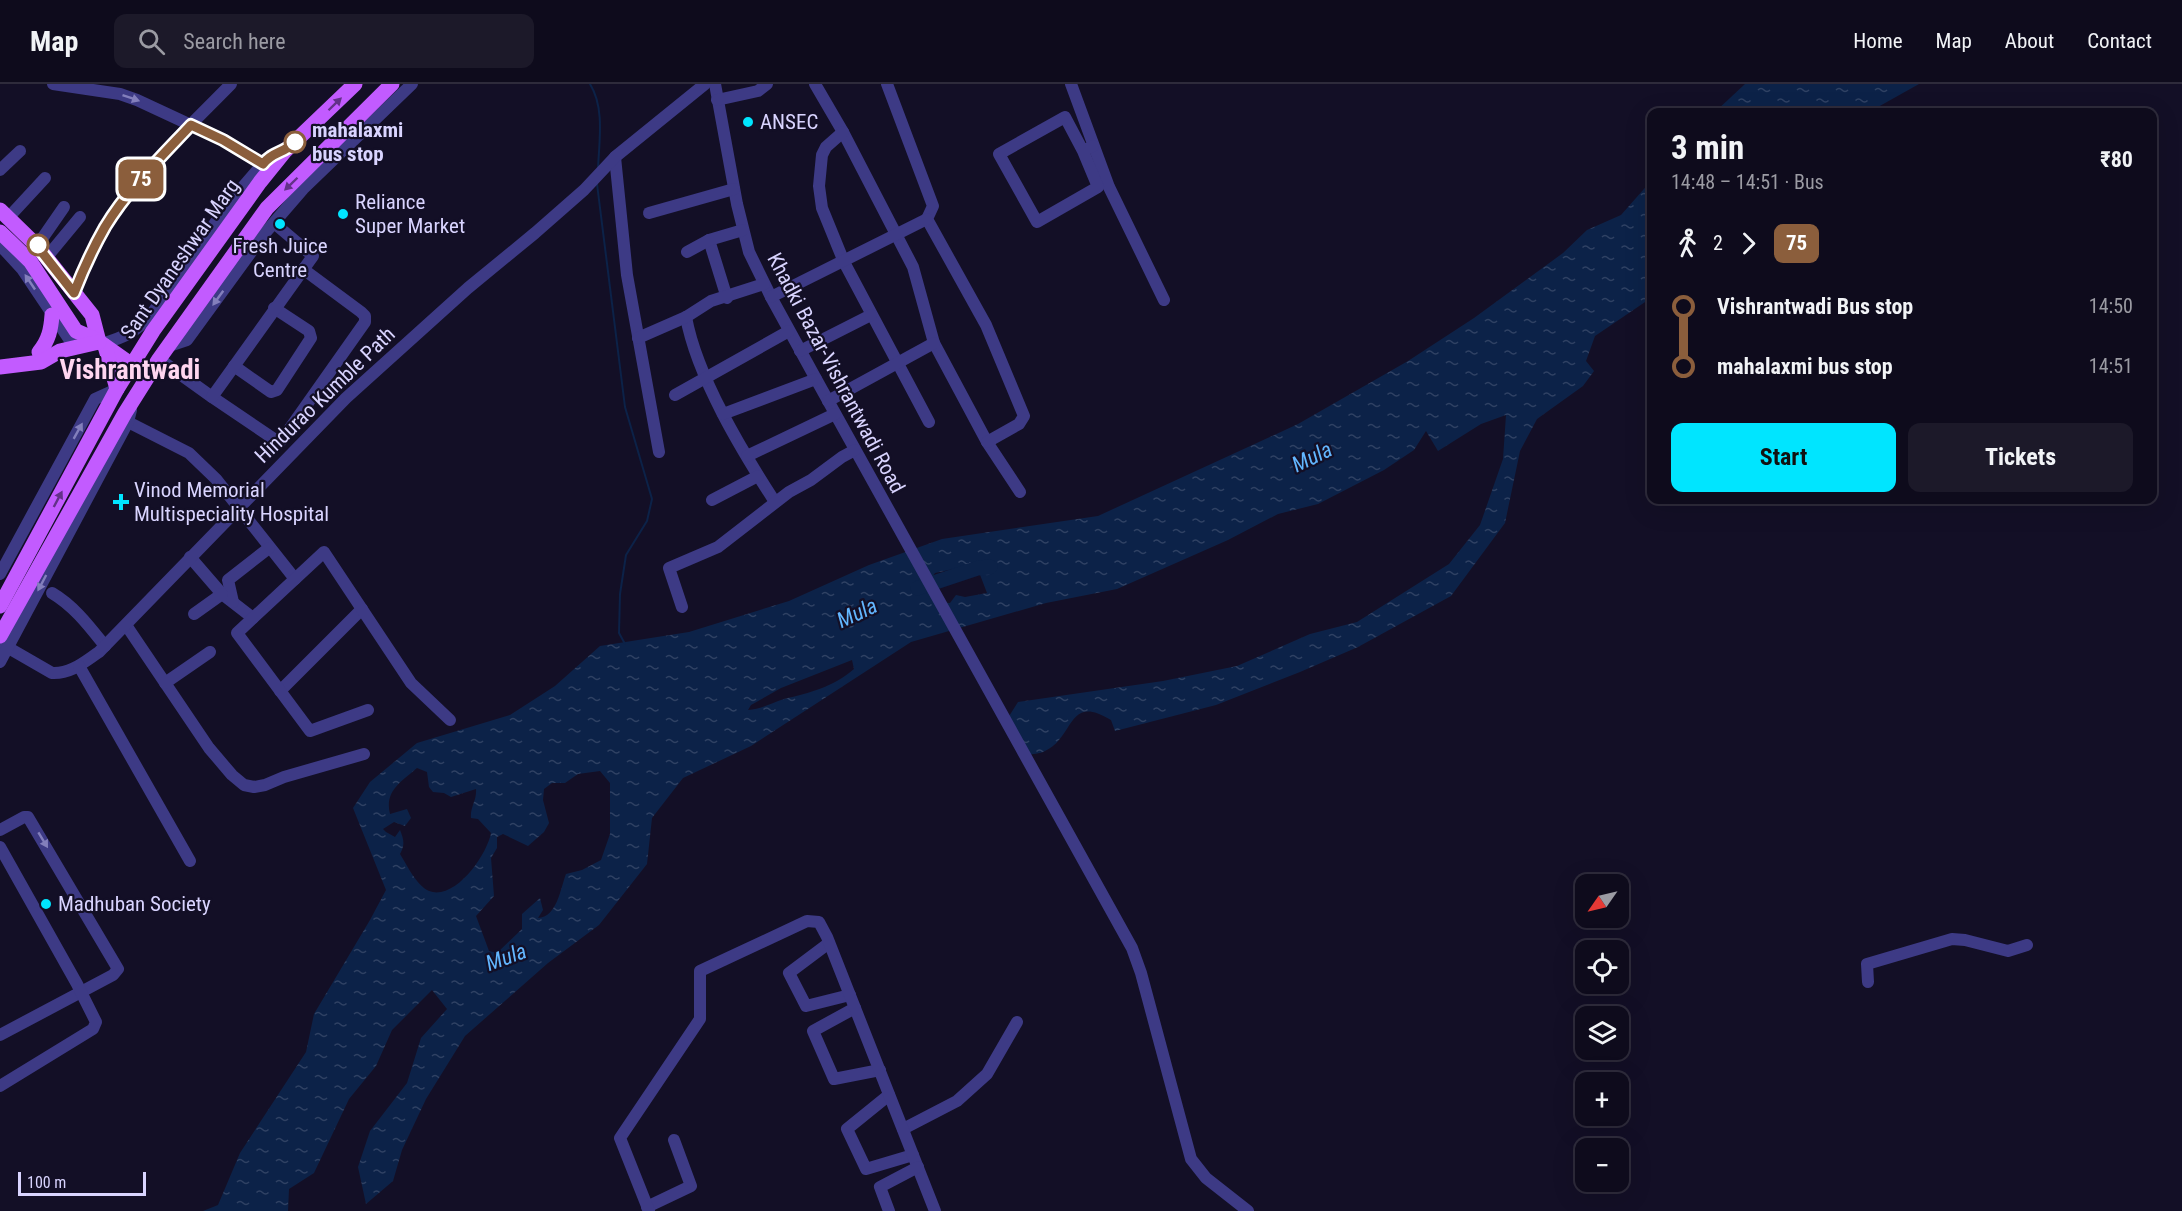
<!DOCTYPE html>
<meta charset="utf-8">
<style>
:root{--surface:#0e0b1c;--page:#1c1929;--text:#f1f3f6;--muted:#9b9ba3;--line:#2e2b3b;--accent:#00e5ff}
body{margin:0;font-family:"Roboto Condensed",sans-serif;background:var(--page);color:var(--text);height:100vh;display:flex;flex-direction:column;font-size:22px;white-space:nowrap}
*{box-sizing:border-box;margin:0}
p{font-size:20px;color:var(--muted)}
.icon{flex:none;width:33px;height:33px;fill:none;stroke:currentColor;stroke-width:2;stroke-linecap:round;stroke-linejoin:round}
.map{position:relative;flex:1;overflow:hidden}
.drawer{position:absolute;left:1647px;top:24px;width:510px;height:396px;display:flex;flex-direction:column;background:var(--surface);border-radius:12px;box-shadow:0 6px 24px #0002,0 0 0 2px var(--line)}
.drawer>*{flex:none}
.badge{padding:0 12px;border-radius:9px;font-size:21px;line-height:39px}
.needle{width:39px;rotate:236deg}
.fabs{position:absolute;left:1575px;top:790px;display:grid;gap:12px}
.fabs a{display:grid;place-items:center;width:54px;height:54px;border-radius:12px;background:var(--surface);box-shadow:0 6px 24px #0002,0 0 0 2px var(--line);font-size:30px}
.scale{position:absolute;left:18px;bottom:15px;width:128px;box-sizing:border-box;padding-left:6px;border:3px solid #d9d4ff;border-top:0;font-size:16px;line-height:21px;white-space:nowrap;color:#d9d4ff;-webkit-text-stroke:4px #130f26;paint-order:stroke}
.map>.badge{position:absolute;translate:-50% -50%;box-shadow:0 0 0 3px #fff}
.legs{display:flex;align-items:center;gap:9px;height:66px;padding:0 24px;font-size:20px}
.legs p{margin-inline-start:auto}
.headline{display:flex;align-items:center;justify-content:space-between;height:102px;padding:0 24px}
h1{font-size:33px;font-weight:700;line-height:45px}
.primary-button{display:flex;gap:12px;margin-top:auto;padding:12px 24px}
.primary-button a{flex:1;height:69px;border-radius:12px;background:var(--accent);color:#111;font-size:24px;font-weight:700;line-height:69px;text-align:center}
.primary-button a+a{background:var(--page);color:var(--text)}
ul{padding:0 24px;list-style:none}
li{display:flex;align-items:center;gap:21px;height:60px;font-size:22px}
li i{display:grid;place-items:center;width:9px;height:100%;margin:0 8px;background:currentColor}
li i::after{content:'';width:15px;height:15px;margin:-8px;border:4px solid;border-radius:50%;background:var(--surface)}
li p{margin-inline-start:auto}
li:first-child i{background:linear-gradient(#0000 50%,currentColor 0)}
li:last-child i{background:linear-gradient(currentColor 50%,#0000 0)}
header{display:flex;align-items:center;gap:36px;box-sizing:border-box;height:84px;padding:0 30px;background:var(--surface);border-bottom:2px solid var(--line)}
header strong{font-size:28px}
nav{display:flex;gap:33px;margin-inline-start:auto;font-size:21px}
.search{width:420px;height:54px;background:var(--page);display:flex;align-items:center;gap:15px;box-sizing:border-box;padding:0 21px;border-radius:12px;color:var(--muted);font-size:22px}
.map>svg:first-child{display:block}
.water{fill:url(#water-ripples);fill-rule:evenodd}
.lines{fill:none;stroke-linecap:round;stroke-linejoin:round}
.stream{stroke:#0c2248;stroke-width:2}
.river{stroke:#0c2248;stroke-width:15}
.minor{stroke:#3d3a85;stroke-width:12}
.major{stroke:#c25bff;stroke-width:15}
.oneway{fill:#837fbc}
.oneway2{fill:#623188}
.line-1-casing{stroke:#fff;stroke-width:14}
.line-1{stroke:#8b5e3c;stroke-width:9}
.poi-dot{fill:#00e5ff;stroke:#130f26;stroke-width:2}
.stop-1-dot{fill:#fff;stroke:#8b5e3c;stroke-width:3}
.labels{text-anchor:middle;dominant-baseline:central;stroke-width:4.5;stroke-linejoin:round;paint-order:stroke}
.poi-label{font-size:21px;fill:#d9d4ff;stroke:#130f26;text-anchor:start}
.stop-label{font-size:21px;font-weight:bold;fill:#d9d4ff;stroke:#130f26;text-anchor:start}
.street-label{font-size:21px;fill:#d9d4ff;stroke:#130f26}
.water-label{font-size:22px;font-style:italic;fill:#62b6ff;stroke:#130f26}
.district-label{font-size:27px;font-weight:bold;fill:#ffd6f0;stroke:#130f26}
</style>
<header>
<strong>Map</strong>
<div class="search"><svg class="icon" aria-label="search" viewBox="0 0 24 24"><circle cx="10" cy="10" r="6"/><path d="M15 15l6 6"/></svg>Search here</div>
<nav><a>Home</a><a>Map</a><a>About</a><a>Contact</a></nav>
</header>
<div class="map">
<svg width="2182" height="1127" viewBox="0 0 2182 1127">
<defs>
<pattern id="water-ripples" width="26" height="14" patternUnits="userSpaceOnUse" patternTransform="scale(1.5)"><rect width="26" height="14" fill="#0c2248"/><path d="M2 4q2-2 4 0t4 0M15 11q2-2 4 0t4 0" fill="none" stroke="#2f4163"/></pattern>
</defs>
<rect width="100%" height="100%" fill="#130f26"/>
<g class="water">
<path d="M1745,0h174l-50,28h-154z"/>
<path d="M1651,97v117l-56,38 -9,25 8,10 -11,15 -46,33 -17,32 -15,72 -54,73 -93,51 -58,25 -84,33 -101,26 -4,-11c-44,-27 -36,17 -66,31 -5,3 -13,3 -19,4l-20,-34 12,-19 145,-21 74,-15 73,-32 47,-12 92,-58 31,-39 23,-66 3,-44 -25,9 -43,27 -12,-20 -12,19 -30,20 -66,34 -40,10 -50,26 -111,49 -71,14 -135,39 -160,104 -68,32 -31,40 -5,46 -48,61 -51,38 -83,73 -39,63 -24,51 -9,31 -27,23 -8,-37 12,-36 37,-48 14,-45 26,-29 -15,-19 -40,40 -16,36 -27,33 -35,74 -25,16 -1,22h-85l15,-6 22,-52 66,-101 8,-38 56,-94 16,-30 -33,-82 17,-26 47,-39 93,-28 45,-29 45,-40 89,-14 100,-31 80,-36 73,-26 156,-23 200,-92 110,-63 66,-43 89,-65 24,-23 34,-15zM963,483l16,5 8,21 -22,4 -9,-2 -6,8 -13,-1 -11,-17 9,-12zM852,576l2,9c-21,18 -44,24 -70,30 -13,4 -22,10 -36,11l3,-5 30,-17zM417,684l10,4 2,15 4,5 11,1 7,4 25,-8c1,11 -6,18 -5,29l7,1 13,14c-4,22 -36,68 -62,58 -13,-6 -22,-26 -29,-37 5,-9 4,-14 0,-24l-5,7 -9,-5 -3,-3 11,-7 11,4 6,-8 -4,-9 -17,5c-6,-23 12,-33 27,-46zM600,687l10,12v51l-9,26 -19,10 -16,4c-6,16 -9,43 -28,44l5,-8 -3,-12 -18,16v15l-25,24 -8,-2 -13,-35 18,-20 -3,-38 6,-10v-11l6,-3 25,12 16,-14 5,-9 -6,-23 1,-11 8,-6h13l13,-9z"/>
</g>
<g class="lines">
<g class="stream">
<path d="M590,0c15,24 9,58 8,85"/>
<path d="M597,100l28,223 27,92 -5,22 -21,34 -6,39 -1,39 6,11"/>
</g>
<path class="river" d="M918,504l60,-20 12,-1"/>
<g class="minor">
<path d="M53,0l67,10 17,6 86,40 40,24"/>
<path d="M715,0l22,120 12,48 22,45 45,82 316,569 9,25 50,186 15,19 42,33"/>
<path d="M815,0l28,48 70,135 21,76 53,99 33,50"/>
<path d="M887,0l46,122 -6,13 59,106 38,91 -5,8 -32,18"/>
<path d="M1071,0l38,103 55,113"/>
<path d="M717,16l41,-9 9,-7"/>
<path d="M843,48l-17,15 -4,8 -3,31 3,22 22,54 85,160"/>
<path d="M1083,67l-18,-34 -66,37 38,68 61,-35 -15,-36 10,-5"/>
<path d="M615,73l12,118 32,177"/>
<path d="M0,86l20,-19"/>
<path d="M649,129l85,-24"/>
<path d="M8,134l37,-40"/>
<path d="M709,156l18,58"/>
<path d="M0,161l22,24 53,79"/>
<path d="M37,162l27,-39"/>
<path d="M687,168l22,-12 34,-10"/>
<path d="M46,174l34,-41"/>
<path d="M74,209c9,-23 19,-46 32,-67 33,-53 81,-97 125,-142"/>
<path d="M771,213l156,-78"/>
<path d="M686,233c11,60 56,134 89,185"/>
<path d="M638,254l48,-21 25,-16 53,-17"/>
<path d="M102,260c22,-7 33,-11 49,-29l78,-112 38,-44 10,-6 8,-2"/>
<path d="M169,262l18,-6 78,-107 38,-44 109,-105"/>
<path d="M800,267l71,-36"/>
<path d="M159,275l53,38 65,44h4l84,-119v-6l-4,-4 -58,-43"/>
<path d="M234,282l37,26 6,-2 34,-52 -2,-7 -35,-23"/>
<path d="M675,311l114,-64"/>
<path d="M212,313l101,-141 -39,-33"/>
<path d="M828,317l106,-58"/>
<path d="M723,330l93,-35"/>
<path d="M128,338l61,31 27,26 79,100"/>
<path d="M747,372l88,-42"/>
<path d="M712,416l46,-24"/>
<path d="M190,473l32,37 31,24"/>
<path d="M0,490l95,-175 22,-10"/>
<path d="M52,509c22,13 37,33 53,53"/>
<path d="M233,518l-5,-22 41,-32"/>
<path d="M682,523l-13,-39 49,-21 71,-55 22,-12 31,-23 13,-7"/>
<path d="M194,530l28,-20"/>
<path d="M126,541l83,123 23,27 12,10 10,2 11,-2 19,-8 80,-23"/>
<path d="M0,559l52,30c19,1 32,-11 47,-21l247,-254 122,-110 67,-55 49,-43 31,-33 90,-73"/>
<path d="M0,578l128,-240 3,-12"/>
<path d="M79,582l111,195"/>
<path d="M165,599l45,-31"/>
<path d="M280,607l82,-82"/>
<path d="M368,626l-58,21 -73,-98 87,-81 87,131 39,37"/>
<path d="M0,746l24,-13h4l90,152 -5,6 -113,60"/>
<path d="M0,763l77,137 19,38 -3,7 -93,57"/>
<path d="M829,859l-40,30 17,33 44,-11"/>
<path d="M1868,898l-1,-18 85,-25 13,1 43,11 19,-6"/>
<path d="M855,924l-42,23 21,48 46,-9"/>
<path d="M889,1011l-42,34 19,40 47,-14"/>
<path d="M903,1045l54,-28 30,-27 30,-52"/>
<path d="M647,1123l44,-21 -17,-46"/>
<path d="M649,1127l-29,-73 80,-119v-48l107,-50 12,1 8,15 108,274"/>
<path d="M889,1127l-9,-24 38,-20"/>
</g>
<g class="major">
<path d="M0,126l37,36 55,69 7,27"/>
<path d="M0,148l30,29 46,70 21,9 41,29"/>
<path d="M105,262l12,43"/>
<path d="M39,268c10,-12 12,-23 13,-37"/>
<path d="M0,283l41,-5 19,-11 39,-9"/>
<path d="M0,522l117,-217 36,-58 107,-149 25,-31 70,-67"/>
<path d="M0,552l125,-223 34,-54 108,-151 125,-124"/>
</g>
</g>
<defs><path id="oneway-solid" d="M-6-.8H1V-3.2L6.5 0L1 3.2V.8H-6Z" transform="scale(1.5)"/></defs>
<g class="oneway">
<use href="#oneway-solid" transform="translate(131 14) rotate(19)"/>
<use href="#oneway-solid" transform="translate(30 198) rotate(-124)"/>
<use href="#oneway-solid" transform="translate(218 214) rotate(126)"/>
<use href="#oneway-solid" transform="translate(78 347) rotate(-61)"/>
<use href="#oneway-solid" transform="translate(42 499) rotate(118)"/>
<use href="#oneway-solid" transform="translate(43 756) rotate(59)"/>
</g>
<g class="oneway2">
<use href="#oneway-solid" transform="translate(335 20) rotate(-44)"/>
<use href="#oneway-solid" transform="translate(291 100) rotate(136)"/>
<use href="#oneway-solid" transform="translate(58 415) rotate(-62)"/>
</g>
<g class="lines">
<g class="line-1-casing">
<path id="line-1" d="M38,161l-1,1 37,47c9,-23 19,-45 31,-66 23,-38 56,-70 86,-102l32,15 40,24c10,-13 20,-10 32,-22"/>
</g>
<use href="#line-1" class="line-1"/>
</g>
<g class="poi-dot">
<circle cx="748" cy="38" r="6"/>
<circle cx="343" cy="130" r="6"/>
<circle cx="280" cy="140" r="6"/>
<path d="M118 409h6v6h6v6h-6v6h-6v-6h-6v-6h6z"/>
<circle cx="46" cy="820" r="6"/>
</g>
<g class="stop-1-dot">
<circle cx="295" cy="58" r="10"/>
<circle cx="38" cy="161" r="10"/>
</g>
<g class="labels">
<g class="poi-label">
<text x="760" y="38">ANSEC</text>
<text x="355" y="118">Reliance<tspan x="355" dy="24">Super Market</tspan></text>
<text x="280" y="162" text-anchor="middle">Fresh Juice<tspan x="280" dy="24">Centre</tspan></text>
<text x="134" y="406">Vinod Memorial<tspan x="134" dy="24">Multispeciality Hospital</tspan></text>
<text x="58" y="820">Madhuban Society</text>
</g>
<g class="stop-label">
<text x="312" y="46">mahalaxmi<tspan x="312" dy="24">bus stop</tspan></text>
</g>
<g class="street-label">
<text transform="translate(180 175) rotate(-55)">Sant Dyaneshwar Marg</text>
<text transform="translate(836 289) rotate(62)">Khadki Bazar-Vishrantwadi Road</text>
<text transform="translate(325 311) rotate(-44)">Hindurao Kumble Path</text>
</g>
<g class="water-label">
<text transform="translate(1312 373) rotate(-26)">Mula</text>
<text transform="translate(857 529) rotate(-25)">Mula</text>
<text transform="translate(506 873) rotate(-20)">Mula</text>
</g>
<g class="district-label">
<text x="130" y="286">Vishrantwadi</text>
</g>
</g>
</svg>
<div class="fabs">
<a><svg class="needle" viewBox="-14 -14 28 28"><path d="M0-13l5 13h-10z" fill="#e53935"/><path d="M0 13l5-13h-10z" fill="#9b9ba3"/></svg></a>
<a><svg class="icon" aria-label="locate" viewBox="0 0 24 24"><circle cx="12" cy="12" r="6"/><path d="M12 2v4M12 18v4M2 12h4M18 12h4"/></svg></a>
<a><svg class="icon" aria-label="layers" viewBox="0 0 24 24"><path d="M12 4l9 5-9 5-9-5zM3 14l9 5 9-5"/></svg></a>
<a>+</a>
<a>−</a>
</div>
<div class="scale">100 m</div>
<b class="badge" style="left:141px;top:95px;background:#8b5e3c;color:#fff">75</b>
<section class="drawer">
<div class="headline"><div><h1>3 min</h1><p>14:48 – 14:51 · Bus</p></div><b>₹80</b></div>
<div class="legs"><svg class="icon" aria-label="walk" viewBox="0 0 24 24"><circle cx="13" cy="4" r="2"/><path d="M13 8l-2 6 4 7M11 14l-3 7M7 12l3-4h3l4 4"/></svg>2<svg class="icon" aria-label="forward" viewBox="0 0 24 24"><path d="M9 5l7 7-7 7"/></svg><b class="badge" style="background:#8b5e3c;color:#fff">75</b></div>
<ul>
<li><i style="color:#8b5e3c"></i><b>Vishrantwadi Bus stop</b><p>14:50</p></li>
<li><i style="color:#8b5e3c"></i><b>mahalaxmi bus stop</b><p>14:51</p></li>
</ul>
<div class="primary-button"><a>Start</a><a>Tickets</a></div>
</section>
</div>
